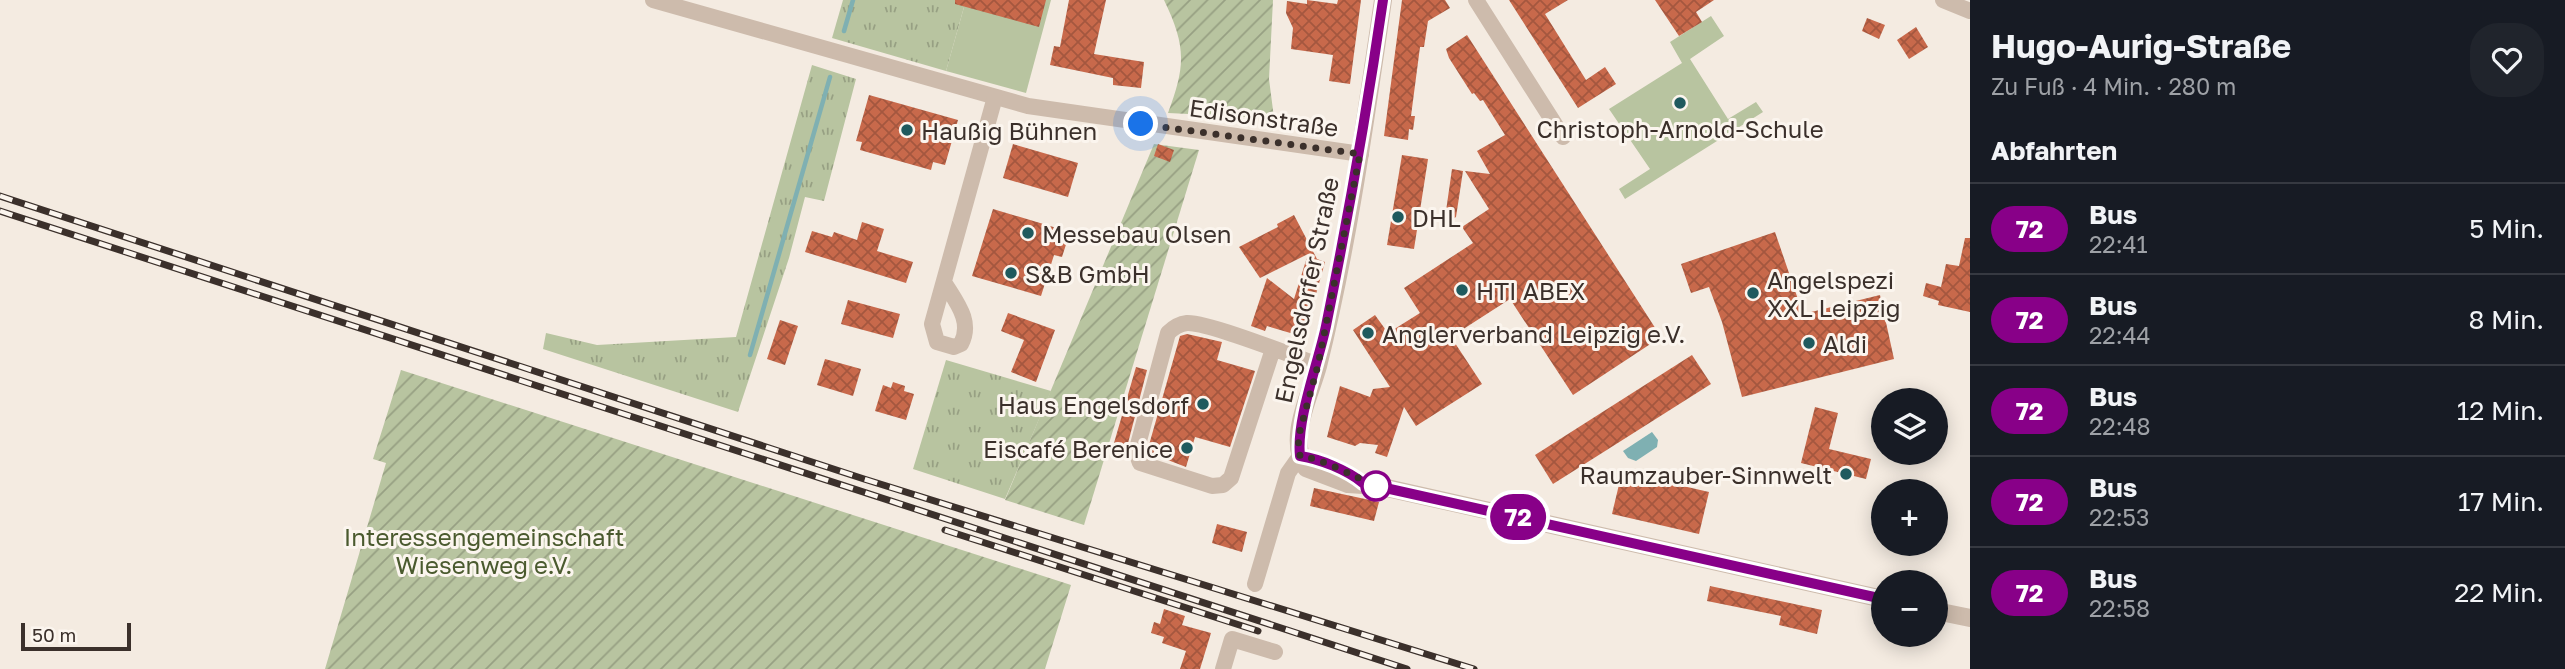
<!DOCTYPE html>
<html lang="de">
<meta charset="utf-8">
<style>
:root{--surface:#171b24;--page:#20242c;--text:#f1f3f6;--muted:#9ea1a6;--line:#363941}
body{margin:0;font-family:"Golos Text",sans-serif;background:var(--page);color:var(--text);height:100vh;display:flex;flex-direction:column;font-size:26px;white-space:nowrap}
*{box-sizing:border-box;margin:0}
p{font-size:23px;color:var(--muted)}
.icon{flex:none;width:38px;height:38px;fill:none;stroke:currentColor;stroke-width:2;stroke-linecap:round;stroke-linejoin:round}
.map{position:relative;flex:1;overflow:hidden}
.drawer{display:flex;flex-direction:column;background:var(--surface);width:595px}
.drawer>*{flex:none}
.badge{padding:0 14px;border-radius:23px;font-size:24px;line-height:46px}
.controls{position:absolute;left:1871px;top:388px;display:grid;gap:14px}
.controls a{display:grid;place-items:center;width:77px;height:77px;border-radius:50%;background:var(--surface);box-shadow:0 4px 18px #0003;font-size:35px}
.scale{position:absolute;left:21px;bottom:18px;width:110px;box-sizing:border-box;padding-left:7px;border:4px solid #3b302b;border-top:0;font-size:19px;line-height:24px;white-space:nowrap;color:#3b302b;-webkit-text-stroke:5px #fbf5ee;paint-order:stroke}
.you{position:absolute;width:35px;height:35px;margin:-18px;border:5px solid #fff;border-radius:50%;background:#1a73e8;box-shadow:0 0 0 10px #1a73e833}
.map>.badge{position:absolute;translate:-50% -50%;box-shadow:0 0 0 4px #fff}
h2{padding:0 21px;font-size:26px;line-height:63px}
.round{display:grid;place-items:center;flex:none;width:74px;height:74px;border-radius:28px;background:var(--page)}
.headline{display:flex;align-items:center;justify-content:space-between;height:119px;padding:0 21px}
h1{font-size:33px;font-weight:700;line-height:52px}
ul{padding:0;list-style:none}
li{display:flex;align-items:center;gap:21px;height:91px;padding:0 21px;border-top:2px solid var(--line)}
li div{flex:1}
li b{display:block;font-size:26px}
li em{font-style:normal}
li .badge{min-width:77px;font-weight:700;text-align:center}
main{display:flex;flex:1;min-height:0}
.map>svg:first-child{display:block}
.grass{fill:url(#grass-tufts)}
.park{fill:#b8c4a0}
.garden{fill:url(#garden-furrows)}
.water{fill:#7fb0b2}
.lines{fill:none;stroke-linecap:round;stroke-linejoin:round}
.stream{stroke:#7fb0b2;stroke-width:4.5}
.building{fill:url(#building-cross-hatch)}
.minor{stroke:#cdbbac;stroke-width:16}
.tertiary{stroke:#cdbbac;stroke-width:18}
.rail-casing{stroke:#3b302b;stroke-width:7}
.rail{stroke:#fbf5ee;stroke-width:4.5;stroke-dasharray:13;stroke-linecap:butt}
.line-casing{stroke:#fff;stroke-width:16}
.line{stroke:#808;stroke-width:10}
.walk{stroke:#3b302b;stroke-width:7;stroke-dasharray:0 12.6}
.poi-dot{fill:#1f5a5e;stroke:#fbf5ee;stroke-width:2.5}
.stop-dot{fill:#fff;stroke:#808;stroke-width:3.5}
.labels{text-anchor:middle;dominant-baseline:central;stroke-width:6;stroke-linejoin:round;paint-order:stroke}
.street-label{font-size:24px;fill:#3b302b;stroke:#fbf5ee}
.poi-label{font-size:24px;fill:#3b302b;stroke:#fbf5ee;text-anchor:start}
.park-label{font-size:24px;fill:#4a5a2e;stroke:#fbf5ee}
</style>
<main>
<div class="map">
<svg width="1970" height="669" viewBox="0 0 1970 669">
<defs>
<pattern id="grass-tufts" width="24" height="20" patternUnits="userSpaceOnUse" patternTransform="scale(1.75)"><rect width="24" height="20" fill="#b8c4a0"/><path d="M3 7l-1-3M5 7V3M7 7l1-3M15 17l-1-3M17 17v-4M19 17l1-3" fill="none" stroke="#97a083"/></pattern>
<pattern id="garden-furrows" width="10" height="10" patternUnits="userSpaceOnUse" patternTransform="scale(1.75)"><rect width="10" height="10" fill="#b8c4a0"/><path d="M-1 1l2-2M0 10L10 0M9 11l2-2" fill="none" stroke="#97a083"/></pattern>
<pattern id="building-cross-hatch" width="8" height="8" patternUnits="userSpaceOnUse" patternTransform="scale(1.75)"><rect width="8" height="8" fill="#c8694b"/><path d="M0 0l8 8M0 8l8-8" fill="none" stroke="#a4573f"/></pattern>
</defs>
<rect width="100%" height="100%" fill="#f4ebe1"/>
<g class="grass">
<path d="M843,0h123l-20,71 -114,-33z"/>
<path d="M812,65l44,14 -32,122 -19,-4 -16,61 -51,154 -195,-63 3,-16 51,12 139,-8z"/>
<path d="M946,360l105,31 -46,108 -92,-30z"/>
</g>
<g class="park">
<path d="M966,0h85l-25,93 -80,-22z"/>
<path d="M1711,16l13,20 -34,23 38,60 28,-17 7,10 -138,87 -6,-10 31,-20 -41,-60 73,-46 -12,-21z"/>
</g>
<g class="garden">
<path d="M1164,0h109l-4,79 5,39 -106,-5c18,-48 18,-67 -4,-113z"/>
<path d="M1154,144l45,6 -115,375 -79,-25z"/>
<path d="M401,370l670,215 -26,84h-720l61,-206 -13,-4z"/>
</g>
<path class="water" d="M1652,432l6,8 -1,7 -21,14 -8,-3 -5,-7z"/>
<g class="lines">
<g class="stream">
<path d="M844,31l9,-31"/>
<path d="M750,355l80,-278"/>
</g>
</g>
<g class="building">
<path d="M955,0h91l-7,27 -84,-23z"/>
<path d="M1069,0h37l-12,54 50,8 -3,26 -28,-3v-7l-63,-13 4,-19 6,1z"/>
<path d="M1307,0l30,4 1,-4h23l-11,84 -21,-3 4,-26 -42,-6 2,-21 -7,-15 1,-12 20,3z"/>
<path d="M1402,0h43l5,8 -22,13 -4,26h-4l-9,69h4l-2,14 -4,-1 -1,11 -24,-4z"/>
<path d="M1509,0h59l-23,14 41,66 19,-13 11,17 -38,24z"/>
<path d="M1655,0h59l-18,12 6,10 -23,14z"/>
<path d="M1867,18l18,7 -6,14 -17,-8z"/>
<path d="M1916,27l12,20 -19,12 -12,-19z"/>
<path d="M1467,35l194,302 -88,58 -63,-96 -59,38 31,47 -66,42 -12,-19 -17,50 -12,-4 3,-8 -18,-2 -5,3 -28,-9 13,-51 30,11 3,-8 17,-2 -37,-57 22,-15 13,18 32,-20 -16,-25 69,-45 -11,-16 27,-18 -24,-38 25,3 -13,-23 28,-16 -22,-35 -3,1 -6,-8 -2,1 -23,-36 -3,-9z"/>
<path d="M869,95l89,25 -13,45 -12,-3 -2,8 -71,-20 2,-8 -6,-1z"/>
<path d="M1013,144l65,19 -10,34 -65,-19z"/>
<path d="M1158,144l16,6 -4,12 -16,-6z"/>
<path d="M1402,155l26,4 -14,90 -27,-4z"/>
<path d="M1452,169l11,2 -7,46 -12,8z"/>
<path d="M993,209l77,23 -8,25 -8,-2 -13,41 -69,-20z"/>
<path d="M1294,215l23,44 8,3 -21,75 -37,-11 -2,5 -14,-5 16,-48 27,21 14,-45 -48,24 -21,-31 39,-20 -1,-3z"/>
<path d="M862,222l22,7 -7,22 36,11 -7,21 -101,-31 7,-21 20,6 2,-5 23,8z"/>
<path d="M1775,232l28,82 77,-19 14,64 -152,38 -20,-75 -13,-35 -18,6 -10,-29z"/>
<path d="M1965,238h5v74l-32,-7 1,-4 -16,-5 3,-13 15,4 5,-23 13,2z"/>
<path d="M848,300l52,14 -7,24 -52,-14z"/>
<path d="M1008,313l47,17 -19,52 -25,-10 13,-32 -23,-9z"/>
<path d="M780,320l18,6 -13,39 -18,-6z"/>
<path d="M1187,334l35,8 -5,18 38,11 -25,76 -35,-10 -9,30 -39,-15 33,-116z"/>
<path d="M1692,355l19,29 -158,100 -18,-29z"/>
<path d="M825,359l36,10 -8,27 -36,-11z"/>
<path d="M1136,367l11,3 -20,77 -13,-4z"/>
<path d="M893,382l12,4 -1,5 10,3 -8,26 -31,-9 8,-26 8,3z"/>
<path d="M1815,407l23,6 -9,36 42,10 -5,20 -65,-16z"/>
<path d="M1622,472l87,20 -10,42 -87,-20z"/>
<path d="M1314,488l65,14 -5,19 -64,-15z"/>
<path d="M1217,524l30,8 -5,20 -30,-9z"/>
<path d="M1710,586l112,24 -5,24 -38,-9 2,-9 -74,-15z"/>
<path d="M1164,609l21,7 -3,9 29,8 -11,36h-20l6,-18 -24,-8 2,-6 -13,-4 3,-11 6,2z"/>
</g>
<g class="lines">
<g class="minor">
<path d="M653,0l375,106 333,48"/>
<path d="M1476,0l87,137"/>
<path d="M1943,0l27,11"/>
<path d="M944,282c12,20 29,39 17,62l-7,3 -17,-5 -5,-18 63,-227"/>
<path d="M1273,349l-42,129 -8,7 -11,1 -72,-23 -4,-11 32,-119c5,-5 10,-9 19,-10 21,-1 106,33 131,42"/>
<path d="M1255,584l33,-111 12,-17"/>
<path d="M1223,669l9,-30 43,13"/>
</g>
<g class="tertiary">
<path d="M1383,0c-18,122 -35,246 -65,366 -8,30 -31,72 -12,102l42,16 30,2 505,113"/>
<path d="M1936,611l34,7"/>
</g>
<g class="rail-casing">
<g id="rail">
<path d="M0,196l864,283 610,190"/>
<path d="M0,211l1407,458"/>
<path d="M945,530l313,101"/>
</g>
</g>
<use href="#rail" class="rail"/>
</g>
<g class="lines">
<g class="line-casing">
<path id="line" d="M1383,0c-16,110 -35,218 -57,326 -8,38 -30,94 -26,130 20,3 47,14 63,27l520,116"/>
</g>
<use href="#line" class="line"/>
<path class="walk" d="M1141,124l219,30 -42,211 -20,73 2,18c25,3 58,23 76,30"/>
</g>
<g class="poi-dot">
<circle cx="1680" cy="103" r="7"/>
<circle cx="907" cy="130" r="7"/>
<circle cx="1398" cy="217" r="7"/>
<circle cx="1028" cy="233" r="7"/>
<circle cx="1011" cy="273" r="7"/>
<circle cx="1462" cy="290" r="7"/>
<circle cx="1753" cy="293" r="7"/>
<circle cx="1368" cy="333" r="7"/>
<circle cx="1809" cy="343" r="7"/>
<circle cx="1203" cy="404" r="7"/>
<circle cx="1187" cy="448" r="7"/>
<circle cx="1846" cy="474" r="7"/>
</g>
<circle class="stop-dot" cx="1376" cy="486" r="14"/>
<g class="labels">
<g class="street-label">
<text transform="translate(1264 117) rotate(8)">Edisonstraße</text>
<text transform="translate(1306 290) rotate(-78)">Engelsdorfer Straße</text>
</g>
<g class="poi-label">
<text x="1680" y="128" text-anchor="middle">Christoph-Arnold-Schule</text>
<text x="921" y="130">Haußig Bühnen</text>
<text x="1412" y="217">DHL</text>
<text x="1042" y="233">Messebau Olsen</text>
<text x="1025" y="273">S&amp;B GmbH</text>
<text x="1767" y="279">Angelspezi<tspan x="1767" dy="28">XXL Leipzig</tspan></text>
<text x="1476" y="290">HTI ABEX</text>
<text x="1382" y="333">Anglerverband Leipzig e.V.</text>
<text x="1823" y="343">Aldi</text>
<text x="1189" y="404" text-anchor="end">Haus Engelsdorf</text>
<text x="1173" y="448" text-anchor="end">Eiscafé Berenice</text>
<text x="1832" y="474" text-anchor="end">Raumzauber-Sinnwelt</text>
</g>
<g class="park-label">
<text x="484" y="536">Interessengemeinschaft<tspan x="484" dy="28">Wiesenweg e.V.</tspan></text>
</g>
</g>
</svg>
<div class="controls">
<a><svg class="icon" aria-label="layers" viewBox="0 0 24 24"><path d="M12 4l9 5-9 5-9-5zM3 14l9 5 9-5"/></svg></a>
<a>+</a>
<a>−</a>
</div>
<div class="scale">50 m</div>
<div class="you" style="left:1141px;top:124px"></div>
<b class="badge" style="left:1518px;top:517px;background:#808;color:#fff">72</b>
</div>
<section class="drawer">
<div class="headline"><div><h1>Hugo-Aurig-Straße</h1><p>Zu Fuß · 4 Min. · 280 m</p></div><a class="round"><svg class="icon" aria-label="heart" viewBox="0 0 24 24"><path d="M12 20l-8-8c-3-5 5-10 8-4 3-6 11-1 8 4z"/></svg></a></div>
<h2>Abfahrten</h2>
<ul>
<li><span class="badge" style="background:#808;color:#fff">72</span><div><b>Bus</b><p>22:41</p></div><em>5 Min.</em></li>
<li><span class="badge" style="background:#808;color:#fff">72</span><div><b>Bus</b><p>22:44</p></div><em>8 Min.</em></li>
<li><span class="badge" style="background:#808;color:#fff">72</span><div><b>Bus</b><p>22:48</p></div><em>12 Min.</em></li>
<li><span class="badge" style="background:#808;color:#fff">72</span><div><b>Bus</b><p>22:53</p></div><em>17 Min.</em></li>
<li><span class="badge" style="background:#808;color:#fff">72</span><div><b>Bus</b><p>22:58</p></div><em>22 Min.</em></li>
</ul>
</section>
</main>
